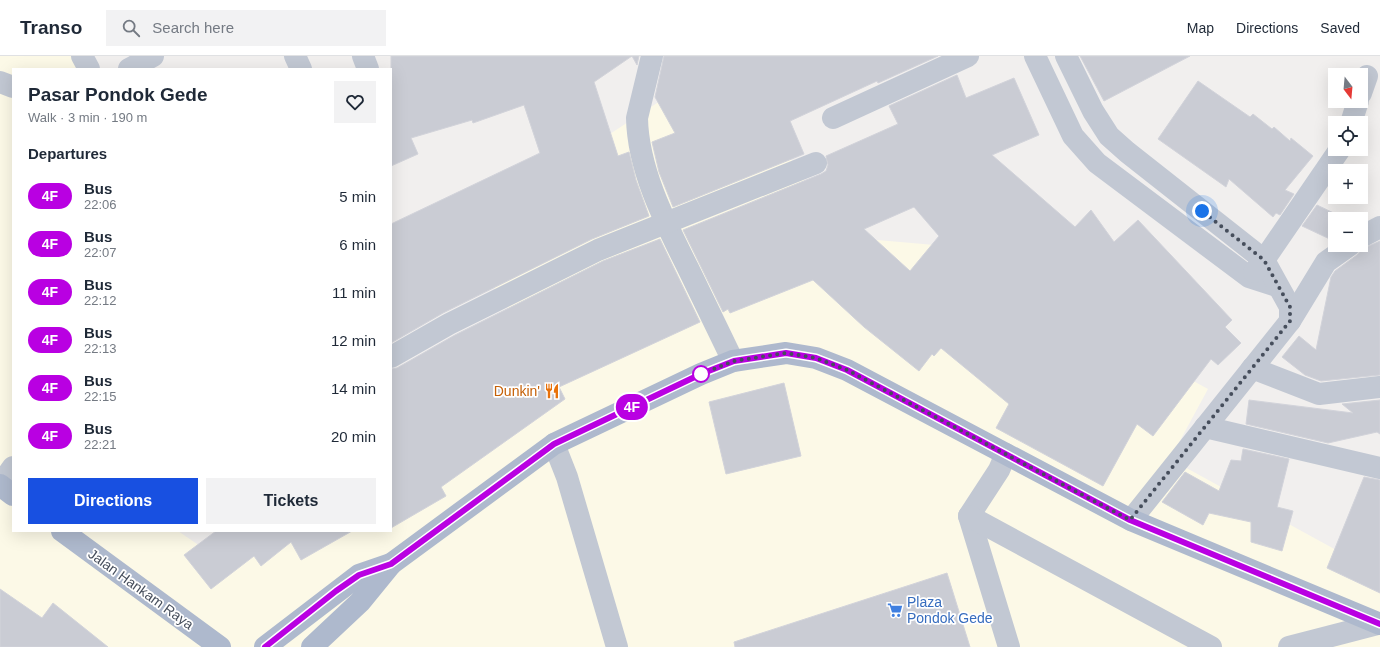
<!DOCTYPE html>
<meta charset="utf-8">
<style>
:root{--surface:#fff;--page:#f2f2f3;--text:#1f2937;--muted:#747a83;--line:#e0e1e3;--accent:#1850e1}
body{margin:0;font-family:Helvetica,sans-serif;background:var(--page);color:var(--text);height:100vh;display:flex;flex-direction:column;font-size:15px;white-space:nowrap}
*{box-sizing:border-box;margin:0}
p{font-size:13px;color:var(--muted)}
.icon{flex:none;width:22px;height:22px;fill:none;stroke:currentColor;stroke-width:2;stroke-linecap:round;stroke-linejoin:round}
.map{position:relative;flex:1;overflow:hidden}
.sheet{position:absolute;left:12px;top:12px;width:380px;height:464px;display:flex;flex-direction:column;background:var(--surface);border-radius:0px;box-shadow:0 4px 16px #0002}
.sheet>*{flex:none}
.badge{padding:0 8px;border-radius:13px;font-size:14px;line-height:26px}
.needle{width:26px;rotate:164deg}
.fabs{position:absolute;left:1328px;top:12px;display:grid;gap:8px}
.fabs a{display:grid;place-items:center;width:40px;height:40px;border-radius:0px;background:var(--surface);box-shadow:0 4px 16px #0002;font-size:20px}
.you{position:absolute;width:20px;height:20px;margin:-10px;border:3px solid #fff;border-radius:50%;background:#1a73e8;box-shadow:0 0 0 6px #1a73e833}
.map>.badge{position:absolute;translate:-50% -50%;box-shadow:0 0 0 2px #fff}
h2{padding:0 16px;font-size:15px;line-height:36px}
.round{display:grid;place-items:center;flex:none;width:42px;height:42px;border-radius:0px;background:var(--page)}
.headline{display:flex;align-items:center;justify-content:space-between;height:68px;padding:0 16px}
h1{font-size:19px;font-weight:600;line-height:30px}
.button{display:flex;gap:8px;margin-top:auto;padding:8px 16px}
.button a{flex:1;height:46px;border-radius:0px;background:var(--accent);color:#fff;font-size:16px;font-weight:600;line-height:46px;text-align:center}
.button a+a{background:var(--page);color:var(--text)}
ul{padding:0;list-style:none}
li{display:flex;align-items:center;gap:12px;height:48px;padding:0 16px}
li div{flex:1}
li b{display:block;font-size:15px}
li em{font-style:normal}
li .badge{min-width:44px;font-weight:700;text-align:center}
header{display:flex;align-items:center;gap:24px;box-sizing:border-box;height:56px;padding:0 20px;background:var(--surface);border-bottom:1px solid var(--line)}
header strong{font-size:19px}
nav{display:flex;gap:22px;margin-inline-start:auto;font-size:14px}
.search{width:280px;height:36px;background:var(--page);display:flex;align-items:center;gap:10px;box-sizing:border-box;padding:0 14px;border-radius:0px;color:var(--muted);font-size:15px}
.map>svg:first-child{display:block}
.commercial{fill:#fcf9e7}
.building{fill:#caccd4;stroke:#d2d3da;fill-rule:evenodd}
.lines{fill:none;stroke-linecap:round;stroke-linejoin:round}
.minor{stroke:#c2c8d3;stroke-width:22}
.major{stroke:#aeb9cd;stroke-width:22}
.line-casing{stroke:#fff;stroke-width:9}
.line{stroke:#b900e2;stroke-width:6}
.walk{stroke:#464e5c;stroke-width:4;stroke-dasharray:0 7.2}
.stop-dot{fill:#fff;stroke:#b900e2;stroke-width:2}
.labels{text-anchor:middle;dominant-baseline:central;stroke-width:3.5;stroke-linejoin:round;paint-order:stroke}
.food-label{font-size:14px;fill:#c56008;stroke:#fff;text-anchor:end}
.street-label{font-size:14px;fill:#464e5c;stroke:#fff}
.shop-label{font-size:14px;fill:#366cbe;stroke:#fff;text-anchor:start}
</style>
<header>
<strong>Transo</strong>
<div class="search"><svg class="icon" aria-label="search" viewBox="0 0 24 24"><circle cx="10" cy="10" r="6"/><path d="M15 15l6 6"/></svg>Search here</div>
<nav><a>Map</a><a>Directions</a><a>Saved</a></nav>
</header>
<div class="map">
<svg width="1380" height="591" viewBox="0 0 1380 591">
<rect width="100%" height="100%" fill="#f1efee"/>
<path class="commercial" d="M0,0h81l9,13h-77v462h165l44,30 43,-30h126v-87l142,-99 -75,-111 266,-175 119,178 103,9 262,143 -38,70 210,115v73h-1380z"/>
<g class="building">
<path d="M391,0h248l-2,9 -5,-9 -38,26 24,74 11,-4 7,28 13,36 -57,23 -149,74 -52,30v-119l149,-71 -16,-48 -51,18 -1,-3 -61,18 7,16 -27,12z"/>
<path d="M664,0h274l-60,27 -1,-2 -87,40 14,33 -131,53 -14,-35 -7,-30 23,-9 -20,-36z"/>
<path d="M1080,0h110l-86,45z"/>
<path d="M957,19l9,23 48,-20 25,57 -47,20 83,72 16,-17 23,32 24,-22 94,100 -7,7 16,16 -23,22 -7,-6 -58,77 -16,-12 -34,62 -107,-58 13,-24 -68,-56 -7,8 -2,-2 -13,17 -55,-44 -51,-47 -83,33 -2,-4 -5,3 -40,-82 138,-56 5,-3 2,-6 -2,-9 72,-32 -9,-18zM914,151l25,29 -29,35 -46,-42z"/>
<path d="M1198,25l52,36 3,-3 19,15 2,-2 16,14 1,-3 22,18 -28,34 9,4 -14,21 -4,-2 -3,4 -44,-38 -3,8 -68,-48z"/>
<path d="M1317,149l29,14h-11l-1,22 -32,-15z"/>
<path d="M660,183l40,83 -141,65 6,12 -124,88 5,9 -55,32v-159l6,-1 58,-33 148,-74z"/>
<path d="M1380,185v134l-59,6 -16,-6 -23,-18 17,-21 17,14 15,-73 4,-6 22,-16 5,-6z"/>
<path d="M784,327l17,73 -75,18 -17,-72z"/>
<path d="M1249,344l104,13 -11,-9 38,-4v34l-3,-2 -49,11 -82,-19z"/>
<path d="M1243,393l46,10 -12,48 16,4 -11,40 -31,-9v-20l-42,-9 -6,12 -41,-23 23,-30 34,19 12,-31 10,1z"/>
<path d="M1364,421l16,3v113l-53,-25z"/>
<path d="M216,475h136l-51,29 -10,-18 -30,24 -7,-10 -43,33 -27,-34z"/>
<path d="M947,517l23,74h-235l-1,-5z"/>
<path d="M0,533l42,29 11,-15 55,44h-108z"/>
</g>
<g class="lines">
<g class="minor">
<path d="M82,0l7,13"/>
<path d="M295,0l6,13"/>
<path d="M363,0l5,13"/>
<path d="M652,0l-15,62c1,52 28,104 51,150 15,31 30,62 45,93"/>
<path d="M1035,0l38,80 24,27 152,114 28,9"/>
<path d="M1066,0l27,55 16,25 18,16 137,108 26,47v14l-159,199"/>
<path d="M129,13l24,-13"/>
<path d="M0,26l13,5"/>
<path d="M1361,37l6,-17"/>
<path d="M833,62l135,-62"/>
<path d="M1351,67l7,-22"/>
<path d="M1361,181l19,-10"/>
<path d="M1254,216l10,-12 76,-111"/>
<path d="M1290,265l36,-59 24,-17"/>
<path d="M391,301l58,-33 149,-74 218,-87"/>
<path d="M1252,312l67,26 61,-7"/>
<path d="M1205,371l175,41"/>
<path d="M554,388l13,33 50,170"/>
<path d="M1006,398l-7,16 -30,46 40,131"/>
<path d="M0,429l13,-18"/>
<path d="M969,460l242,131"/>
<path d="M1289,591l89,-23"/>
</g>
<g class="major">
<path d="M0,429l13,10"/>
<path d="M62,475l158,116"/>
<path d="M265,591l94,-72 32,-11"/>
<path d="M312,591l48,-45 31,-38 163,-120 147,-70 32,-13 53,-8 30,5 31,12 284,150 249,104"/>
</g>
</g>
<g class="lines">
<g class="line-casing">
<path id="line" d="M265,591l71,-56 23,-16 32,-11 163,-120 147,-70 33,-13 52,-8 30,5 31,12 283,150 250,104"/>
</g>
<use href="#line" class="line"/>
<path class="walk" d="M701,318l33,-13 52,-8 30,5 31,12 283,150 160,-199v-14l-26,-47 -62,-49"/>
</g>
<defs>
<g id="restaurant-bare" transform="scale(1.2)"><path d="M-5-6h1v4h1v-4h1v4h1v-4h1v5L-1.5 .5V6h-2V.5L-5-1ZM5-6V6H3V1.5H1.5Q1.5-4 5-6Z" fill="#e8710a" stroke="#fff" stroke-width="2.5" paint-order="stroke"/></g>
<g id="supermarket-bare" transform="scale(1.2)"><path d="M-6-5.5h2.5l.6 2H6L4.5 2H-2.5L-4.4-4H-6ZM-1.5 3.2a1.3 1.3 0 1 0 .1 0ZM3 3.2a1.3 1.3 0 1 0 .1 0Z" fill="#3f7fe0" stroke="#fff" stroke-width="2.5" paint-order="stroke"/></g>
</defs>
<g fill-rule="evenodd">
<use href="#restaurant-bare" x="552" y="335"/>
<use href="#supermarket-bare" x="895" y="554"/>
</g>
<circle class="stop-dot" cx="701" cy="318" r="8"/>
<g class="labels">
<g class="food-label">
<text x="540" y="335">Dunkin'</text>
</g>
<g class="street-label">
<text transform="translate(141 533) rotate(36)">Jalan Hankam Raya</text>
</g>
<g class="shop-label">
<text x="907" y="546">Plaza<tspan x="907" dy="16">Pondok Gede</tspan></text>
</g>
</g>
</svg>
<div class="fabs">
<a><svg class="needle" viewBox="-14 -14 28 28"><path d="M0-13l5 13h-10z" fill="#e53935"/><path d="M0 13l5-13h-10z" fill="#747a83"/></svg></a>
<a><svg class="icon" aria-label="locate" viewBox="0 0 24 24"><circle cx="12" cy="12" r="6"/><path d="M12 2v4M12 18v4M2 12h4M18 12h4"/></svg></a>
<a>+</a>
<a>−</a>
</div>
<div class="you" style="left:1202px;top:155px"></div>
<b class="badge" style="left:632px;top:351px;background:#b900e2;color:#fff">4F</b>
<section class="sheet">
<div class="headline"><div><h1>Pasar Pondok Gede</h1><p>Walk · 3 min · 190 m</p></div><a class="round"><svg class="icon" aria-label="heart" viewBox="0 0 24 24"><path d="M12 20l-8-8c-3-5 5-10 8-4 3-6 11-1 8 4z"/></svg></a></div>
<h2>Departures</h2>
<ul>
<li><span class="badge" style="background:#b900e2;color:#fff">4F</span><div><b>Bus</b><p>22:06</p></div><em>5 min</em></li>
<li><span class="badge" style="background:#b900e2;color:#fff">4F</span><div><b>Bus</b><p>22:07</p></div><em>6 min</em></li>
<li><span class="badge" style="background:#b900e2;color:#fff">4F</span><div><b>Bus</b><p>22:12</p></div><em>11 min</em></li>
<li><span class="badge" style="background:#b900e2;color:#fff">4F</span><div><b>Bus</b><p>22:13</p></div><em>12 min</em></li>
<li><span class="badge" style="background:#b900e2;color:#fff">4F</span><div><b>Bus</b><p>22:15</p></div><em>14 min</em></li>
<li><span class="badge" style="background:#b900e2;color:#fff">4F</span><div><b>Bus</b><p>22:21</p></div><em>20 min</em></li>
</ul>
<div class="button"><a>Directions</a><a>Tickets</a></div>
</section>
</div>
